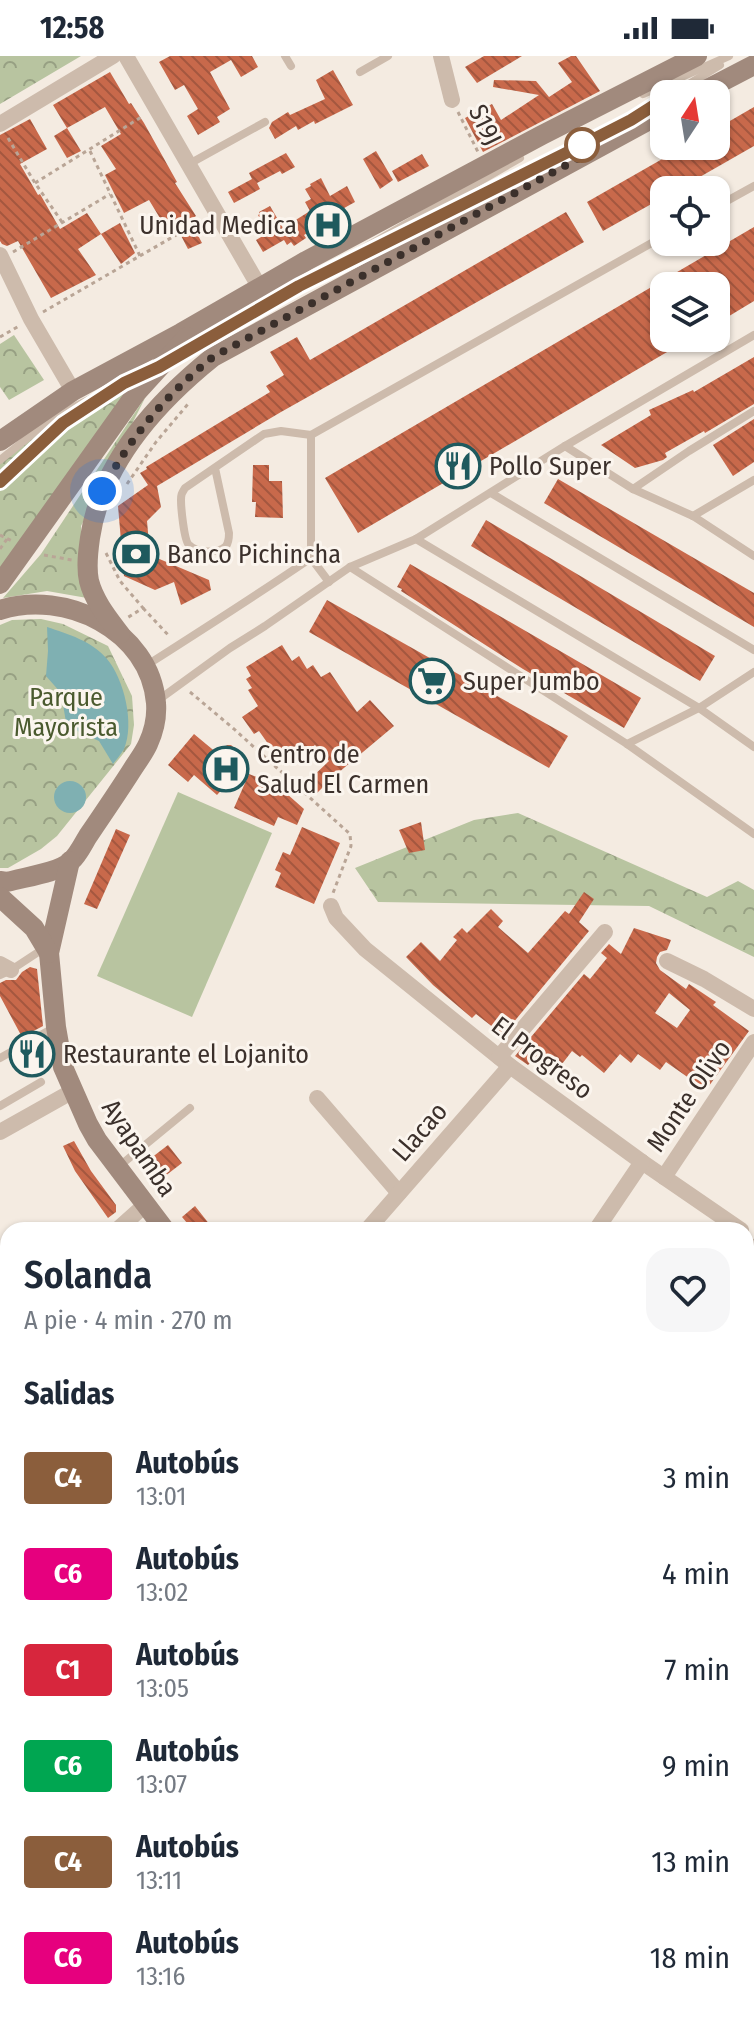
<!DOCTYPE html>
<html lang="es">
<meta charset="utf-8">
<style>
:root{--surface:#fff;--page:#f6f6f7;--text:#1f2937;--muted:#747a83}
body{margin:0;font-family:"Fira Sans Condensed",sans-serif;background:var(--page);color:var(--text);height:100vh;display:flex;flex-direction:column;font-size:30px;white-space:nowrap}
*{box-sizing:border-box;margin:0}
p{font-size:26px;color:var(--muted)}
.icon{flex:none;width:44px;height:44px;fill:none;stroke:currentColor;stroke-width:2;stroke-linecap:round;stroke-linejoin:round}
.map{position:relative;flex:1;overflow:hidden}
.panel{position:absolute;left:0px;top:1166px;width:754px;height:800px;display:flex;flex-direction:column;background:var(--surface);border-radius:24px 24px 0 0;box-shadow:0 2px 6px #0004}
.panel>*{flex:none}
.badge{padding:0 16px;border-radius:6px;font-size:28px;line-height:52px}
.needle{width:52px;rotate:12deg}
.tools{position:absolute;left:650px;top:24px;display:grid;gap:16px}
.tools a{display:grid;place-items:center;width:80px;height:80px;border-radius:16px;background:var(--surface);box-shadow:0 2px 6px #0004;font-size:40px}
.you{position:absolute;width:40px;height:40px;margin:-20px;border:6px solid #fff;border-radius:50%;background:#1a73e8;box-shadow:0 0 0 12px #1a73e833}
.map>.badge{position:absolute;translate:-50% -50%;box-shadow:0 0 0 4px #fff}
h2{padding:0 24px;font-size:30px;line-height:72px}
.round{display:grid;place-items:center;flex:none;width:84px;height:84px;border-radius:24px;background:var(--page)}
.summary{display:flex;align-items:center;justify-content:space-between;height:136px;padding:0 24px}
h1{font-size:38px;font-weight:600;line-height:60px}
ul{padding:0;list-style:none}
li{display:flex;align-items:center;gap:24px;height:96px;padding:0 24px}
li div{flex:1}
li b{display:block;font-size:30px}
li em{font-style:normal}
li .badge{min-width:88px;font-weight:700;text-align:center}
.status{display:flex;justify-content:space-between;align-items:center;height:56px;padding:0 40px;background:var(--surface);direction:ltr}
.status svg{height:22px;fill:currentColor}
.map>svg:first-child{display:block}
.grass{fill:#b8c4a0}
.forest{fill:url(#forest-crowns)}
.water{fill:#7fb0b2}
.building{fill:url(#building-back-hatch);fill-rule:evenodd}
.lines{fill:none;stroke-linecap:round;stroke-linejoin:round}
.path{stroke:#b9a596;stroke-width:3;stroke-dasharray:4 4;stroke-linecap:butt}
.lane{stroke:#cdbbac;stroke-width:8}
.street{stroke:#cdbbac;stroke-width:16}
.secondary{stroke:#a18a7d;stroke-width:20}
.rail-casing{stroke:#3b302b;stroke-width:7}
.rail{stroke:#fbf5ee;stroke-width:4;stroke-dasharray:12;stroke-linecap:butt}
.line-casing{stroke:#fff;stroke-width:18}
.line{stroke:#8b5e3c;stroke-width:12}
.walk{stroke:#3b302b;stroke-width:8;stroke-dasharray:0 14.4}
.stop-dot{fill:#fff;stroke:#8b5e3c;stroke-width:4}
.labels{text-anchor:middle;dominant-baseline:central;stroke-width:6;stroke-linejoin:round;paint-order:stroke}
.street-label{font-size:26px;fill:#3b302b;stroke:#fbf5ee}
.poi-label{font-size:26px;fill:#3b302b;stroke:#fbf5ee;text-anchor:start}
.park-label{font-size:26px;fill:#4a5a2e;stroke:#fbf5ee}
</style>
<div class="status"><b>12:58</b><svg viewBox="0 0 49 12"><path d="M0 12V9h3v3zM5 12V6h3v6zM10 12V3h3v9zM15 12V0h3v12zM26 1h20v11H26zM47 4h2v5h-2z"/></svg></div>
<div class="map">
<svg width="754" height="1966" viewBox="0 0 754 1966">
<defs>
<pattern id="forest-crowns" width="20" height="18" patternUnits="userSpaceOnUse" patternTransform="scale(2)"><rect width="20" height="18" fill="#b8c4a0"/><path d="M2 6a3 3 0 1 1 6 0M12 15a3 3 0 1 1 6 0" fill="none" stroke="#97a083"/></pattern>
<pattern id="building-back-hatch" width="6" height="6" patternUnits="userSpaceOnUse" patternTransform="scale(2)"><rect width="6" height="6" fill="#c8694b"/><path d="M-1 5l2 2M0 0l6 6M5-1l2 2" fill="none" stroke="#a4573f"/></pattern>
</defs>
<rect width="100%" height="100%" fill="#f4ebe1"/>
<path class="grass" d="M178,736l94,41 -80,184 -95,-41z"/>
<g class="forest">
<path d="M0,0h81l-81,48z"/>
<path d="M14,279l30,45 -35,20 -9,-13v-43z"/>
<path d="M159,311l-159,207v-118z"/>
<path d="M146,340l-65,130 6,72 -40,-7 -44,7 38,-44z"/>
<path d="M41,563l22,5 45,22 24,50 2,29 -3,19 -74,92 -16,13 -33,19h-8v-243l12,-5z"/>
<path d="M518,757l189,84 31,-16 16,9v67l-105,-51 -271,-4 -23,-34 119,-48z"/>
</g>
<g class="water">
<path d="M47,571c21,7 45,14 60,32 17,20 28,65 17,90 -3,5 -7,10 -11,15l-14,-23 -20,-9 -13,-10 -5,-29 -15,-17 2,-25z"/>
<circle cx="70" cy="741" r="16"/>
</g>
<g class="building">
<path d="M170,0h82l6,11 -17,10 -10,-17 -21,12 20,37 -13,8 3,5 -22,13 -11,-19 11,-7 -14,-24 -9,5 -16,-28z"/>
<path d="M484,0h38l-45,27 -12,-16z"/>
<path d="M571,0h5l24,35 -117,61 -18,-34 27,-14 9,16 38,-25 -46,-8 1,-7 42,1 13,16 23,-15 -14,-19z"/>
<path d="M333,14l20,35 -38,19 -1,-3 -16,9 -2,-4 -21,13 -6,-11 3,-6 16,-10 2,3 35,-16 -9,-19z"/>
<path d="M110,16l19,32 2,-1 13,20 33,59 -2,1 21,33 -6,4 12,23 -14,6 -11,-21 -8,5 -20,-33 -25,13 -19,-38 11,-6 -15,-23 20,-12 -16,-27 -38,21 -14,-23z"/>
<path d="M754,51v39l-77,44h-13v7l-61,34 -16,-29 98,-56h31v-17z"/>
<path d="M30,63l17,30 -27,15 18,31 2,-1 20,35 27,-16 14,21 -23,15 18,26 -45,23 -33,-57 -11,5 -5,-2 -2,-3v-106z"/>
<path d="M67,72l14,23 -14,7 -13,-22z"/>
<path d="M376,95l17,29 -13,9 -17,-30z"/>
<path d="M286,97l9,14 -13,7 -2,-3 -23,12 3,6 -26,14 -6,-11 24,-13 -3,-6z"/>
<path d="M422,98l7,12 -31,16 -6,-11z"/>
<path d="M321,122l9,18 17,-10 8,16 -18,10 3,5 -16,9 -1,-3 -19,12 2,3 -12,8 -3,-4 -4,3 -3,-5 -21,12 -7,-12 12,-7 -10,-18 2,-1 -1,-2 11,-6 13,22 27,-17 -5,-9 6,-3 -6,-10 6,-3 -1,-2z"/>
<path d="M566,156l18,30 -303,170 -124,74 4,21 -14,14 3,34 59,25 2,10 -30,15 -7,-23 -19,8 -31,-14 -6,-70 30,-21 -8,-12 7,-4 -1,-2 124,-75 -4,-6 18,-11 -14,-23 27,-15 13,23z"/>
<path d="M120,167l15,30 -14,11 -20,-30z"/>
<path d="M754,171v74l-38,23v-38h-52v52h27l-333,195 -33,-55z"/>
<path d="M754,301v47l-49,29 -1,-2 -39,22 2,4 -4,3 -28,8 -34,-23 50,-30 -2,-5 44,-20 1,2z"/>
<path d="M754,363v43l-21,14 -20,-31z"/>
<path d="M253,409h16v16h13l1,37 -28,-1 1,-15h-4z"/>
<path d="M558,423l196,114v34l-210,-124z"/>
<path d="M486,464l229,136 -15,25 -229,-135z"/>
<path d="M410,508l231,134 -17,30 -101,-59 -122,-78 1,-2 -5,-2z"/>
<path d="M327,544l241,136 -19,32 -240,-136z"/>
<path d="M282,589l10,16 7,-5 8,13 6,-4 8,12 9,-5 27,40 13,-12 24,26 -62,52 -15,15 -11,-10 23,-22 -14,-16 -31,21 -25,-35 -5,3 -12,-17 16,-11 -10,-16 4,-2 -6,-9 5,-3 -5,-9z"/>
<path d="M194,678l24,20 9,-9h4l17,15 -31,35 -23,-20 -6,7 -20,-17z"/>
<path d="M249,718l21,8 -2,4 19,8 17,15 -7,16 -19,-8 -4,9 -40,-18z"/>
<path d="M421,766l4,28 -16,3 -10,-23z"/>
<path d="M302,771l38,16 -26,61 -39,-17 6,-14 -6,-3 8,-18 7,3z"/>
<path d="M116,773l14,6 -33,74 -13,-5z"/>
<path d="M584,836l10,7 -15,23 10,9 -86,104 -27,-21 -4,4 -39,-33 -27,-28 15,-15 19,19 17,-21 -4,-3 9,-9 5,5 24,-24 12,12 -5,6 30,26 37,-42 4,3z"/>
<path d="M634,872l37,12 -4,10 -7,2 -3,5 -1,6 4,7 26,19 3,-5 27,18 -3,3 36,26 -43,59 -40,-28 -6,8 -22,-16 -7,9 -11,-9 -16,19 -22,-18 -2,2 -8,-6 -20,26 -20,-16 -4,4 -13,-9 69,-82 6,5 17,-21 -6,-5 8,-9 12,10zM669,937l21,17 -13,18 -22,-15z"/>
<path d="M30,911l7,2 6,57 -21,11 -22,-41v-13l6,-3h10l6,-8z"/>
<path d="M37,989l9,27 -13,4 -8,-24z"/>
<path d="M74,1085l17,30 25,34v7l-8,6 -33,-47 -12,-25z"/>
<path d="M168,1089l14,18 -26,20 -14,-18z"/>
<path d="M195,1150l19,24h-21l-11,-13z"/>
</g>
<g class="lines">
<g class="path">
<path d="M458,56l20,40"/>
<path d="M8,82l27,45 27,39"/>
<path d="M90,95l50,105"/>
<path d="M35,127l108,-67"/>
<path d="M13,196l97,-58"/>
<path d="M43,256l159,-92"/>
<path d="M0,281l19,-11"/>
<path d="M127,428l29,-42 32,-38"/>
<path d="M0,479l12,6"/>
<path d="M0,493l7,-10"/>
<path d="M106,497l14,28 23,27 -16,10"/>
<path d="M44,499l28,5"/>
<path d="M143,552l27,29"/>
<path d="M190,636l44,37 116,105 1,12 -18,47"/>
</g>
<g class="lane">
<path d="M285,0l6,10"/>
<path d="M360,16l28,-16"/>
<path d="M643,38l86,-38"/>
<path d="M673,38l47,-29"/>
<path d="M639,59l25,-16"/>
<path d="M189,108l76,-42"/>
<path d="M716,151l38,-21"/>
<path d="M368,196l221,-110"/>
<path d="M179,299l341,-197"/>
<path d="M565,390l68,43 60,27 61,40"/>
<path d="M0,404l55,-44 91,-44"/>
<path d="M215,412l14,65c0,5 0,9 -3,13 -8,8 -30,7 -37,-1 -5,-4 -8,-38 -8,-45 0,-6 1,-7 4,-12l79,-54 17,-3 30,4"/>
<path d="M0,426l63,-59 33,-22"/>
<path d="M633,433l56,-38 65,-40"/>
<path d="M491,437l263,157"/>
<path d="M693,460l61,-36"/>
<path d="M416,483l283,169 55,39"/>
<path d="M350,511l277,177 127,90"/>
<path d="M329,526l-18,-24v-123l353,-199"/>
<path d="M147,609c55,-35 110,-70 164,-107"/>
<path d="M157,645l73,-53 35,-22 85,-59 66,-28 149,-93 189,-111"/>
<path d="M627,688l72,-36 55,-36"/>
<path d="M0,919l11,-5 35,-23"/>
<path d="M0,1002l55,-31"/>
<path d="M0,1050l41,-24"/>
<path d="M117,1112l73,-60"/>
<path d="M746,1198l8,-11"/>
<path d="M0,1757l8,-14"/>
<path d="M746,1757l8,-10"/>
<path d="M0,1922l8,-14"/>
<path d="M746,1926l8,10"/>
<path d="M746,1955l8,11"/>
<path d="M619,1966l10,-8"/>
</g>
<g class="street">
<path d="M126,0l134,232"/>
<path d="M441,0l11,44"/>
<path d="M0,68l113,-68"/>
<path d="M0,199l31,64 42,72"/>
<path d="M331,850l5,12 29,31 145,117 132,96 99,68"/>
<path d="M667,905l37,18 50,30"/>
<path d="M0,908l11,6"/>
<path d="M499,1001l106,-125"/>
<path d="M317,1042l82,95"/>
<path d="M0,1076l73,-41"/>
<path d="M664,1121l90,-135"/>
<path d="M117,1174l28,-25"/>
<path d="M367,1174l143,-164"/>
<path d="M596,1174l46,-68"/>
<path d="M0,1280l8,-8"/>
<path d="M0,1524l8,-7"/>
<path d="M341,1958l10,8"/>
</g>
<g class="secondary">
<path d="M698,38l56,-29"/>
<path d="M0,385l73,-50 108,-58 125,-72 236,-126 155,-79"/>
<path d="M0,528l137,-192 50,-55"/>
<path d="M0,554c65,-21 150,20 156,93 1,13 -2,28 -8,41 -4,9 -11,18 -16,26 -14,22 -29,44 -44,66 -5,8 -10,19 -17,25 -13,12 -47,16 -64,21l-7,-1"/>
<path d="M120,578c-12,-16 -26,-33 -31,-53 -3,-14 -1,-29 1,-43 11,-75 67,-136 123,-181l451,-245"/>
<path d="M70,805l-21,92 7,74 7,40 25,57 9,16 68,90"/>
<path d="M0,841l34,31 15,25"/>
<path d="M746,1591l8,4"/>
<path d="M746,1668l8,-11"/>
<path d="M746,1714l8,-11"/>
<path d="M533,1966l6,-8"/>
<path d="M568,1966l6,-8"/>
</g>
<g class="rail-casing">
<g id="rail">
<path d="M746,1695l8,-11"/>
<path d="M554,1966l5,-8"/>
</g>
</g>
<use href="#rail" class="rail"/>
</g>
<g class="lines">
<g class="line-casing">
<path id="line" d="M0,426l63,-59 61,-40 35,-16 140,-81 283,-141 49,-25 33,-21"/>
</g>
<use href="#line" class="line"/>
<path class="walk" d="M102,435c28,-54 64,-96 111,-134l370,-201 -1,-11"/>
</g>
<defs>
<g id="hospital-ring" transform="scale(2.3)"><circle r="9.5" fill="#fbf5ee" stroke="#1f5a5e" stroke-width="1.5"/><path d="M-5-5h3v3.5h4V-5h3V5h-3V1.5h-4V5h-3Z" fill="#1f5a5e"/></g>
<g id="restaurant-ring" transform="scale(2.3)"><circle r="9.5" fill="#fbf5ee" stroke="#1f5a5e" stroke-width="1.5"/><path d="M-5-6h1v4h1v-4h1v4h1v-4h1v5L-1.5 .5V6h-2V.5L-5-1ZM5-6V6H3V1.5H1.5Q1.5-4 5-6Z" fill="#1f5a5e"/></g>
<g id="bank-ring" transform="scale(2.3)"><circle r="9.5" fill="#fbf5ee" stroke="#1f5a5e" stroke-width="1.5"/><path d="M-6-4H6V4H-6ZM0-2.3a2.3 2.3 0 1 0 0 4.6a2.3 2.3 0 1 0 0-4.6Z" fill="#1f5a5e"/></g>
<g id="supermarket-ring" transform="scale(2.3)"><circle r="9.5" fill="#fbf5ee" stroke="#1f5a5e" stroke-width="1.5"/><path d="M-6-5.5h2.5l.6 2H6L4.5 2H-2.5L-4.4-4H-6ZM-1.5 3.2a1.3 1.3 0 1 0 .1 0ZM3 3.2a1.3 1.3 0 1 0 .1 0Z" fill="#1f5a5e"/></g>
</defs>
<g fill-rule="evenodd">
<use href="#hospital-ring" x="328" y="169"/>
<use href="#restaurant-ring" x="458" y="410"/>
<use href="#bank-ring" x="136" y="498"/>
<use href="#supermarket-ring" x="432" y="625"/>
<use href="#hospital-ring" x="226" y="713"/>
<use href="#restaurant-ring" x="32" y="998"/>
</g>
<circle class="stop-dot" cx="582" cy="89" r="16"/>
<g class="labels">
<g class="street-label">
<text transform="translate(485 69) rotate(64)">S19J</text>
<text transform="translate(542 1002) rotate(37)">El Progreso</text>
<text transform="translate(689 1040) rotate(-56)">Monte Olivo</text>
<text transform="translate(420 1076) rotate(-49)">Llacao</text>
<text transform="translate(139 1092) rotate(56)">Ayapamba</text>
</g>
<g class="poi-label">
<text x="297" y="169" text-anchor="end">Unidad Medica</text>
<text x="489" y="410">Pollo Super</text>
<text x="167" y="498">Banco Pichincha</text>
<text x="463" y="625">Super Jumbo</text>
<text x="257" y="698">Centro de<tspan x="257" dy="30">Salud El Carmen</tspan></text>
<text x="63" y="998">Restaurante el Lojanito</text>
</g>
<g class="park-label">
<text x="66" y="641">Parque<tspan x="66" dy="30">Mayorista</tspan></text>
</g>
</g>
</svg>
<div class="tools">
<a><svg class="needle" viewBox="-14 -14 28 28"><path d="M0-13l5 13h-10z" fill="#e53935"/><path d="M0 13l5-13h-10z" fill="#747a83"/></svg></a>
<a><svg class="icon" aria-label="locate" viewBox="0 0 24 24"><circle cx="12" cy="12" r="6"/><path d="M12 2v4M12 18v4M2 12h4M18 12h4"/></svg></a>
<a><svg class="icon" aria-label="layers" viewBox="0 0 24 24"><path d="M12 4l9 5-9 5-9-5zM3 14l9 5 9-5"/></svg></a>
</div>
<div class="you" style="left:102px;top:435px"></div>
<section class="panel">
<div class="summary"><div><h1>Solanda</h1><p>A pie · 4 min · 270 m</p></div><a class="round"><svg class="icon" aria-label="heart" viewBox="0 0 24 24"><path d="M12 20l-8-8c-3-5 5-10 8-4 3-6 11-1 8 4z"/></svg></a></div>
<h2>Salidas</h2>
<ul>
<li><span class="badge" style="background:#8b5e3c;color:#fff">C4</span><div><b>Autobús</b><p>13:01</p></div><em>3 min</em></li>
<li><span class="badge" style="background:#e6007e;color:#fff">C6</span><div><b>Autobús</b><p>13:02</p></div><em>4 min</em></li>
<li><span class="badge" style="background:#d7263d;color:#fff">C1</span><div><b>Autobús</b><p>13:05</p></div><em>7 min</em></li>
<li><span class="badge" style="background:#00a651;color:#fff">C6</span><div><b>Autobús</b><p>13:07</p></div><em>9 min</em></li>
<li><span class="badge" style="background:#8b5e3c;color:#fff">C4</span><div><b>Autobús</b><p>13:11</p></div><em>13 min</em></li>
<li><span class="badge" style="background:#e6007e;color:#fff">C6</span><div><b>Autobús</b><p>13:16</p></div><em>18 min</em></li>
</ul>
</section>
</div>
